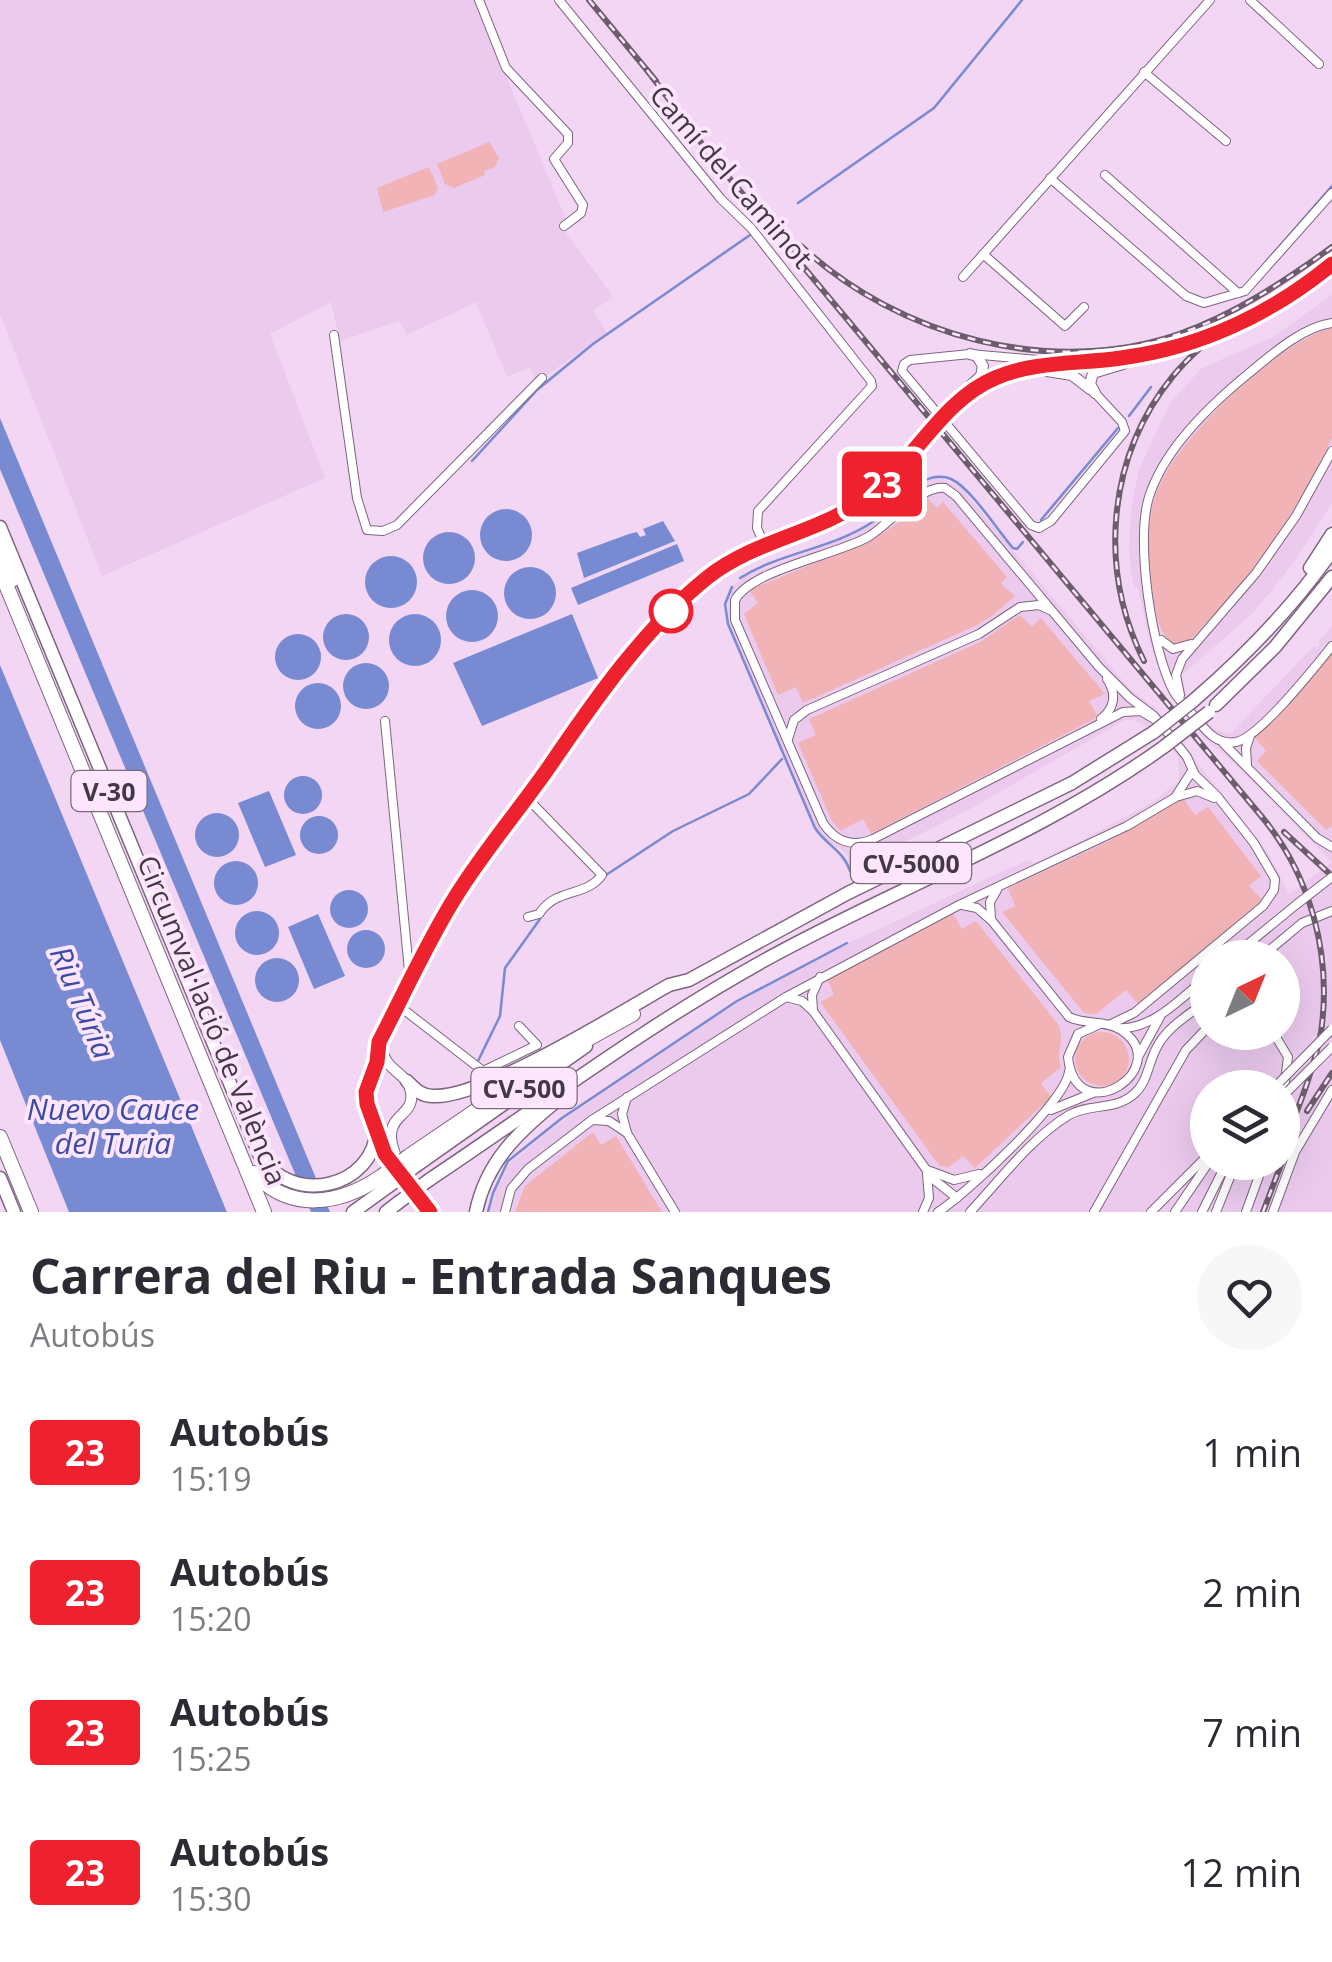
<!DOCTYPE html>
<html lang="es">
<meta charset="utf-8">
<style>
:root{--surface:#fff;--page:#f7f7f7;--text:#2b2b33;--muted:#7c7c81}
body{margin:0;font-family:"Open Sans",sans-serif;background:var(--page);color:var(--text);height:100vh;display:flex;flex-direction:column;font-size:38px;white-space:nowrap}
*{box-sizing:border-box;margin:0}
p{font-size:32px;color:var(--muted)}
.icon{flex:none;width:55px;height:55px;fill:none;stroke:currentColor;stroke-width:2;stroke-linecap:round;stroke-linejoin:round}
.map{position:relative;height:1212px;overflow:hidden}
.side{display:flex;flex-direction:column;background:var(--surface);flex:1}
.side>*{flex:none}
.badge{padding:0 20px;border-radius:8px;font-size:35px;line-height:65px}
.needle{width:65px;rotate:43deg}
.tools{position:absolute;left:1190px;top:940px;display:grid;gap:20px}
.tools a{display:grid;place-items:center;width:110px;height:110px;border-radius:50%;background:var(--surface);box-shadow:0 10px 40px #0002;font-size:50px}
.map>.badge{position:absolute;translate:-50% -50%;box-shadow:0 0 0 5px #fff}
.round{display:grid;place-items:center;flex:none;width:105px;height:105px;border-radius:52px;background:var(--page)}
.headline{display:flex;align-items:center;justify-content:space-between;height:170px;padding:0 30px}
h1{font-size:48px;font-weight:700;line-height:75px}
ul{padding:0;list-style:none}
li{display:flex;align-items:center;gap:30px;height:140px;padding:0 30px}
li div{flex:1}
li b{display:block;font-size:38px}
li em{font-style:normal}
li .badge{min-width:110px;font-weight:700;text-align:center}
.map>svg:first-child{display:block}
.built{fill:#ebcaee;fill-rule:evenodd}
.green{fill:#f1b3b6}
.water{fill:#788ad2}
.pier{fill:#f2d6f4}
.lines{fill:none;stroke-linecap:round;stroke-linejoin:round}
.stream{stroke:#788ad2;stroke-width:2.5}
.minor-casing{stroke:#7d657f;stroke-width:10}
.tertiary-casing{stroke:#7d657f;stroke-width:12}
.trunk-casing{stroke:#7d657f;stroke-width:15}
.motorway-casing{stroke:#7d657f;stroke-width:16}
.minor{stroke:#fff;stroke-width:8}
.tertiary{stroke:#fff;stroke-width:10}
.trunk{stroke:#fff;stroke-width:12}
.motorway{stroke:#fff;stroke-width:14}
.rail-casing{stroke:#6c5d6d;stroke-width:6}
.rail{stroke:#fce5fd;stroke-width:2.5;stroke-dasharray:8;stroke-linecap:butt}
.minor-bridge-casing{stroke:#7d657f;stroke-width:10;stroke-linecap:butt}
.tertiary-bridge-casing{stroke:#7d657f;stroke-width:12;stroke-linecap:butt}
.trunk-bridge-casing{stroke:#7d657f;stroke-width:15;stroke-linecap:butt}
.motorway-bridge-casing{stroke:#7d657f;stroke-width:16;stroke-linecap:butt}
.minor-bridge{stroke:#fff;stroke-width:8}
.tertiary-bridge{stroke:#fff;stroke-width:10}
.trunk-bridge{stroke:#fff;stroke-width:12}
.motorway-bridge{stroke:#fff;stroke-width:14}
.line-casing{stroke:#fff;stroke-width:22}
.line{stroke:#ed222e;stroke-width:15}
.stop-dot{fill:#fff;stroke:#ed222e;stroke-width:5}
.labels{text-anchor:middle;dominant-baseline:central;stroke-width:8;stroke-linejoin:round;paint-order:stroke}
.shield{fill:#fce5fd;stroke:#7a6c7c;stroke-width:2.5}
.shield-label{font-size:25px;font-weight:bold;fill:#433844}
.street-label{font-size:28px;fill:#433844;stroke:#fce5fd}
.water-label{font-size:30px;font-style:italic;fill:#3d4ca3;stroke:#fce5fd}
</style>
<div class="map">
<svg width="1332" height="1212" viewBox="0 0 1332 1212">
<rect width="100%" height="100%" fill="#f2d6f4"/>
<g class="built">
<path d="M0,0h474l92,219 -7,4 54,74 -20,14 14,22 -63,44 -8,3 -6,-13 -23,10 -31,-75 -69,33 -8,-14 -59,20 -9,-39 -61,32 55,144 -223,98 -102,-262z"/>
<path d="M1332,295v208l-38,59 -40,50 -72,63 5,21 26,33 17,5 83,-87h7l-2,-5 14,-16v586h-842l5,-20 15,-29 61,-49 168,-112 110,-59 178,-83 7,3 48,-23 71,-38 26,-21 -1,-25 -26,-31 -4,2 -14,-7h-9l-155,89 -119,60 -4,-16 -25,-16 -7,-11 -85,-201 -3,-24 8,-17 10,-8 109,-41 35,-22 36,-32 16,-3 20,10 168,200 26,20 113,145 21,41 43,-32 -101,-102 -26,-21 -34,-42 -20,-50 -13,-59 -4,-1 -3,-15 -2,-24 2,-37 8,-42 31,-66 32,-35 71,-31zM1208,958h74v74h-74zM1208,1088h74v74h-74z"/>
</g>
<g class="green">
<path d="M489,142l10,16 -4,9 -11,4 1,4 -31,13 -9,-4 -8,-20z"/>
<path d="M429,167l9,21 -3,7 -52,17 -6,-24z"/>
<path d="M1332,328v110c-32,67 -73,132 -126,185 -9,9 -17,20 -29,24 -18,-10 -21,-33 -24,-53 -5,-32 -8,-69 3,-100 17,-52 123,-154 176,-166z"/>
<path d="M926,496l11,12 6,-6 64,75 -6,7 14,12 -23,20 -17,10 -172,77 -7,-16 -18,8 -34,-81 14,-11 -9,-13 125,-51 25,-17z"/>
<path d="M1020,615l12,12 9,-9 64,76 -16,7 9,16 -227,117 -8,-15 -23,12 -9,-12 -33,-76 18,-8 -7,-16 171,-77z"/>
<path d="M1332,653v173l-6,4 -69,-69 9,-10 -12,-14 44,-43z"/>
<path d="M1183,798l12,17 13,-8 53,69 -12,10 13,14 -124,104 -12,-14 -30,24 -12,-1 -82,-101 13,-6 -7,-18 99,-46z"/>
<path d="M953,913l9,16 14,-8 81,102c10,16 -2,28 4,44l-20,16 10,14 -76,71 -12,-12 -14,11 -9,-1 -7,-9 -113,-155 14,-7 -7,-16z"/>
<circle cx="1102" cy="1059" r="27"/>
<path d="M593,1132l8,13 15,-9 46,76h-147l10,-26z"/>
</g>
<g class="water">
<path d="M0,418l330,794h-19l-311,-743z"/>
<circle cx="506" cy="535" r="26"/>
<path d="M663,521l12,20 -91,37 -7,-25 52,-19 8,-2 3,5 6,-2 -3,-6z"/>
<circle cx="449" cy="558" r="26"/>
<path d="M677,544l7,17 -106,44 -7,-17z"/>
<circle cx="391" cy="582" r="26"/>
<circle cx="530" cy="593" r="26"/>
<circle cx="472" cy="616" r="26"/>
<circle cx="346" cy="637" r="23"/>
<circle cx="415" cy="640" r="26"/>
<path d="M572,614l26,64 -116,48 -29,-63z"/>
<circle cx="298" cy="657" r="23"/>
<circle cx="366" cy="686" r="23"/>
<path d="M0,665l227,547h-158l-69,-172z"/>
<circle cx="318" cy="706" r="23"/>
<circle cx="303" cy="795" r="19"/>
<path d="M269,791l27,64 -31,12 -27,-64z"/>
<circle cx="217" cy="835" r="22"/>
<circle cx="319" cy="835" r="19"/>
<circle cx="236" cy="883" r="22"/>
<circle cx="349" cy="909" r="19"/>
<circle cx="257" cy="933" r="22"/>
<path d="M318,914l27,62 -31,13 -26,-62z"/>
<circle cx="366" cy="949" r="19"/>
<circle cx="277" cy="980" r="22"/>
</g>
<path class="pier" d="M0,660l5,3 227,549h-5z"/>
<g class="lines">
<g class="stream">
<path d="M798,203l136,-95 88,-108"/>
<path d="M1257,272l75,-86"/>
<path d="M1129,416l22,-29"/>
<path d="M472,461l65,-71 56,-46 157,-109"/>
<path d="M1041,520l77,-92"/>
<path d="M740,578c41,-26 93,-29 134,-57 22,-14 47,-54 77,-42 20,9 47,52 62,69l4,1 6,-7"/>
<path d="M732,587l-7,17 3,20 87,204c11,17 29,23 35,43"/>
<path d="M606,875l67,-44 76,-37 33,-35"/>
<path d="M477,1063l23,-47 5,-48 35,-49"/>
<path d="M488,1212l5,-19 15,-32 54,-43 175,-117 110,-58"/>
</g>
<g class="minor-casing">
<g id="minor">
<path d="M479,0l27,68 62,66v9l-14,16 29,46 -2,8 -17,13"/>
<path d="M559,0l162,199 30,29 120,153 1,5 -114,125 -1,17 7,16"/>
<path d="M1250,0l69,64"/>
<path d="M1144,72l82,69"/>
<path d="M1105,175l133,118"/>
<path d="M1050,178l136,118 18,7 41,-12 87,-98"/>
<path d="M983,254l82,72 19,-19"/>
<path d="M963,277l247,-277"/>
<path d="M1332,323c-30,4 -61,32 -84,51 -38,31 -84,75 -99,123 -14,44 3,155 25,195 6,10 17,20 24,29 10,12 20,24 38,21 24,-5 79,-75 96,-96"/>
<path d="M334,335l23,163 10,32 16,1 14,-6 145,-147"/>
<path d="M1059,362l-89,-8 -60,6 -6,4 -2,7 129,154 8,3 12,-7 74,-90 -3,-9 -27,-29"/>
<path d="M1161,640l12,9 18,-5"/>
<path d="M1180,695l-4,-20 6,-16 74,-86 40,-57 36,-65"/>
<path d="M1101,719c14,-11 16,-25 6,-40"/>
<path d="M385,721l25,260"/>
<path d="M788,739l6,-19 13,-10 172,-76 41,-27 19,-2 11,5"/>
<path d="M1224,744l93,94 15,9"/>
<path d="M1247,765l-1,-17 4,-12"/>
<path d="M1176,796l16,-25"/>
<path d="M527,798l75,77c-17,23 -46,12 -63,39l-11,3"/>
<path d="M962,905l15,3 15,13 77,96c16,8 37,3 52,13 56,37 -45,104 -53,27l10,-23 22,-10"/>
<path d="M991,919l-1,-17 7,-12"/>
<path d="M1231,958l66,-54"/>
<path d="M1260,958l42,-35 30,-12"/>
<path d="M786,997l16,4 11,10 120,168 24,19"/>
<path d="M399,1006l84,65 54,-26 -18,-19"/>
<path d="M813,1011l-1,-16 8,-18"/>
<path d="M1109,1025l25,-12 129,-107 11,-16 1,-11 -21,-36 -37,-47 -22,-21 -8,-18 -33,-41 -24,-18 -31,-31 -143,-171 -11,-8c-25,-3 -55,36 -77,49 -32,18 -117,33 -133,63v20l88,203c12,18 29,25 50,16l250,-127 18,-1 18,11"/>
<path d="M1118,1028c34,3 65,-32 90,-52"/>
<path d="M1273,1032l15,25 -6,48"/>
<path d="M1138,1057l22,-40"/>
<path d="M627,1097l-5,17 5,19 48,79"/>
<path d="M1051,1110l42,-17"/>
<path d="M592,1120l17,1 18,12"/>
<path d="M930,1171l24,9 25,-6"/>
<path d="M505,1212l6,-23 17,-20 64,-49 194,-123 173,-92 168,-79 49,-29 21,-6 17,7"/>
<path d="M923,1212l6,-14 -2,-24"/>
<path d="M938,1212c28,-18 129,-111 131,-141"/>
<path d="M970,1212c30,-32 61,-74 99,-97 21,-12 46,-4 65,-21 14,-12 14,-31 23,-47 10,-20 33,-33 51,-47"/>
<path d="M1094,1212l92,-162 22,-23"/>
<path d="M1151,1212l57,-57"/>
<path d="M1175,1212l34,-50"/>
<path d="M1202,1212l25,-50"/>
<path d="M1216,1212l20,-50"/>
<path d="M1246,1212l18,-50"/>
<path d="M1273,1212l22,-60 37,-62"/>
</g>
</g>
<g class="tertiary-casing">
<g id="tertiary">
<path d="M1236,326l53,-30 43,-32"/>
<path d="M970,354l7,2 6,10 -2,10 -10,9"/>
<path d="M1047,371l25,4 18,14"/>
<path d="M1095,393l-5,-9 3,-11 30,-9"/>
<path d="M946,415c48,-52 99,-47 163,-55 32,-4 61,-11 91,-20"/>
<path d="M382,1048c3,24 26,24 29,44 5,30 -40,19 -9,77"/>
<path d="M411,1185l-26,-32 -20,-55 12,-35 2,-20 79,-150 139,-193 72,-86 56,-49 39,-21 67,-26 38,-23 59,-60"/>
<path d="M413,1188l17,24"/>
</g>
</g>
<g class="trunk-casing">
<g id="trunk">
<path d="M0,527l260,629c32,50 113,33 117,-27"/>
<path d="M1310,568l22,-34"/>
<path d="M1193,701c52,-45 100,-94 139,-150"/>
<path d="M1216,705l59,-58 57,-70"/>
<path d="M407,1081c8,8 14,15 26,15 50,3 188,-84 236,-111l20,-5 159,-87 224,-110 82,-51"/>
<path d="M417,1165l169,-119"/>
<path d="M0,1178l14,34"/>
<path d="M429,1180c111,-74 218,-155 336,-220 132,-73 277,-125 400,-214"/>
<path d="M353,1212l36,-26"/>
<path d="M386,1212l13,-10"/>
<path d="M476,1212c10,-50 43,-81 82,-112"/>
</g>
</g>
<g class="motorway-casing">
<g id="motorway">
<path d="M0,545l12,35"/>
<path d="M0,570l264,642"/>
<path d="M0,1137l31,75"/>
<path d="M409,1156l146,-99 78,-43"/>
<path d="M254,1173c35,39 85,33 128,3"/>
</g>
</g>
<use href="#minor" class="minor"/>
<use href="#tertiary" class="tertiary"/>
<use href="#trunk" class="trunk"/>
<use href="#motorway" class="motorway"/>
<g class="rail-casing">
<g id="rail">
<path d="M589,0l67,81"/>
<path d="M647,70l64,86 551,661c49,59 70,139 59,215 -8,41 -24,79 -39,117"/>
<path d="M801,246c98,91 250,132 378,88 55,-19 106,-53 153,-87"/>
<path d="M1144,661c-46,-92 -37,-204 29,-285 19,-23 41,-40 63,-58"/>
<path d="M1284,832l48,44"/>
<path d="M1307,1111l25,-38"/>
<path d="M1263,1212l19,-50"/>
</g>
</g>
<use href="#rail" class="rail"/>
<g class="minor-bridge-casing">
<g id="minor-bridge">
<path d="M1297,904l35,-27"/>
<path d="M1274,1088l58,-59"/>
<path d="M1282,1097l50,-50"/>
</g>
</g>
<g class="tertiary-bridge-casing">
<g id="tertiary-bridge">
<path d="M1200,340l36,-14"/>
<path d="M928,435l18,-20"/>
</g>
</g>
<g class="trunk-bridge-casing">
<g id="trunk-bridge">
<path d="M1154,732l39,-31"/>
<path d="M1165,746l44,-34"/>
<path d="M389,1186l28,-21"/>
<path d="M399,1202l30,-22"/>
</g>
</g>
<g class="motorway-bridge-casing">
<path id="motorway-bridge" d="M382,1176l27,-20"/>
</g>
<use href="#minor-bridge" class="minor-bridge"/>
<use href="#tertiary-bridge" class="tertiary-bridge"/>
<use href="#trunk-bridge" class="trunk-bridge"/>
<use href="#motorway-bridge" class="motorway-bridge"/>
</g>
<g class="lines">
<g class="line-casing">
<path id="line" d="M430,1212l-45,-58 -18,-50 -1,-12 11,-30 2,-20c25,-48 48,-100 77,-146 28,-45 63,-86 93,-129 45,-66 96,-140 159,-190 48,-38 113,-44 161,-81 46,-35 72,-95 126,-118 39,-17 85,-14 126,-20 78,-10 150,-44 211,-94"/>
</g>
<use href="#line" class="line"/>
</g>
<circle class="stop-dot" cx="671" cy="611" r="20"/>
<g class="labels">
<g class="shield">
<rect x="71.5" y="771" width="75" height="40" rx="8"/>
<rect x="851" y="843" width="120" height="40" rx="8"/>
<rect x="471.5" y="1068" width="105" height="40" rx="8"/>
</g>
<g class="shield-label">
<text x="109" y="791">V-30</text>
<text x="911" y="863">CV-5000</text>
<text x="524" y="1088">CV-500</text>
</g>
<g class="street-label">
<text transform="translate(732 176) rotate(49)">Camí del Caminot</text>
<text transform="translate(213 1020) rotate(68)">Circumval·lació de València</text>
</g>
<g class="water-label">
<text transform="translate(83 1002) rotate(67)">Riu Túria</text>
<text x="113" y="1108">Nuevo Cauce<tspan x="113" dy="34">del Turia</tspan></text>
</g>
</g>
</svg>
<div class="tools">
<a><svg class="needle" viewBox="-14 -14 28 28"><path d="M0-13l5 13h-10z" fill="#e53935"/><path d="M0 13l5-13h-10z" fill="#7c7c81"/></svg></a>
<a><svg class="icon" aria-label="layers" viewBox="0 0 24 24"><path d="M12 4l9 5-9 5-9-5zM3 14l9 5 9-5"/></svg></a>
</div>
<b class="badge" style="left:882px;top:484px;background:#ed222e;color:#fff">23</b>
</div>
<section class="side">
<div class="headline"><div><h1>Carrera del Riu - Entrada Sanques</h1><p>Autobús</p></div><a class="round"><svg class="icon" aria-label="heart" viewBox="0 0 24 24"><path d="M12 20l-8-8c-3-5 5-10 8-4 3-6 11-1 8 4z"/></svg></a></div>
<ul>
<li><span class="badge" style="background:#ed222e;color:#fff">23</span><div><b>Autobús</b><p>15:19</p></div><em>1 min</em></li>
<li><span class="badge" style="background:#ed222e;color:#fff">23</span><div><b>Autobús</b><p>15:20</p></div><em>2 min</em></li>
<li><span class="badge" style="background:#ed222e;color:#fff">23</span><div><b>Autobús</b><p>15:25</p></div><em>7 min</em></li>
<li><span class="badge" style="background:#ed222e;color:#fff">23</span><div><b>Autobús</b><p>15:30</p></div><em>12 min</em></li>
</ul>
</section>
